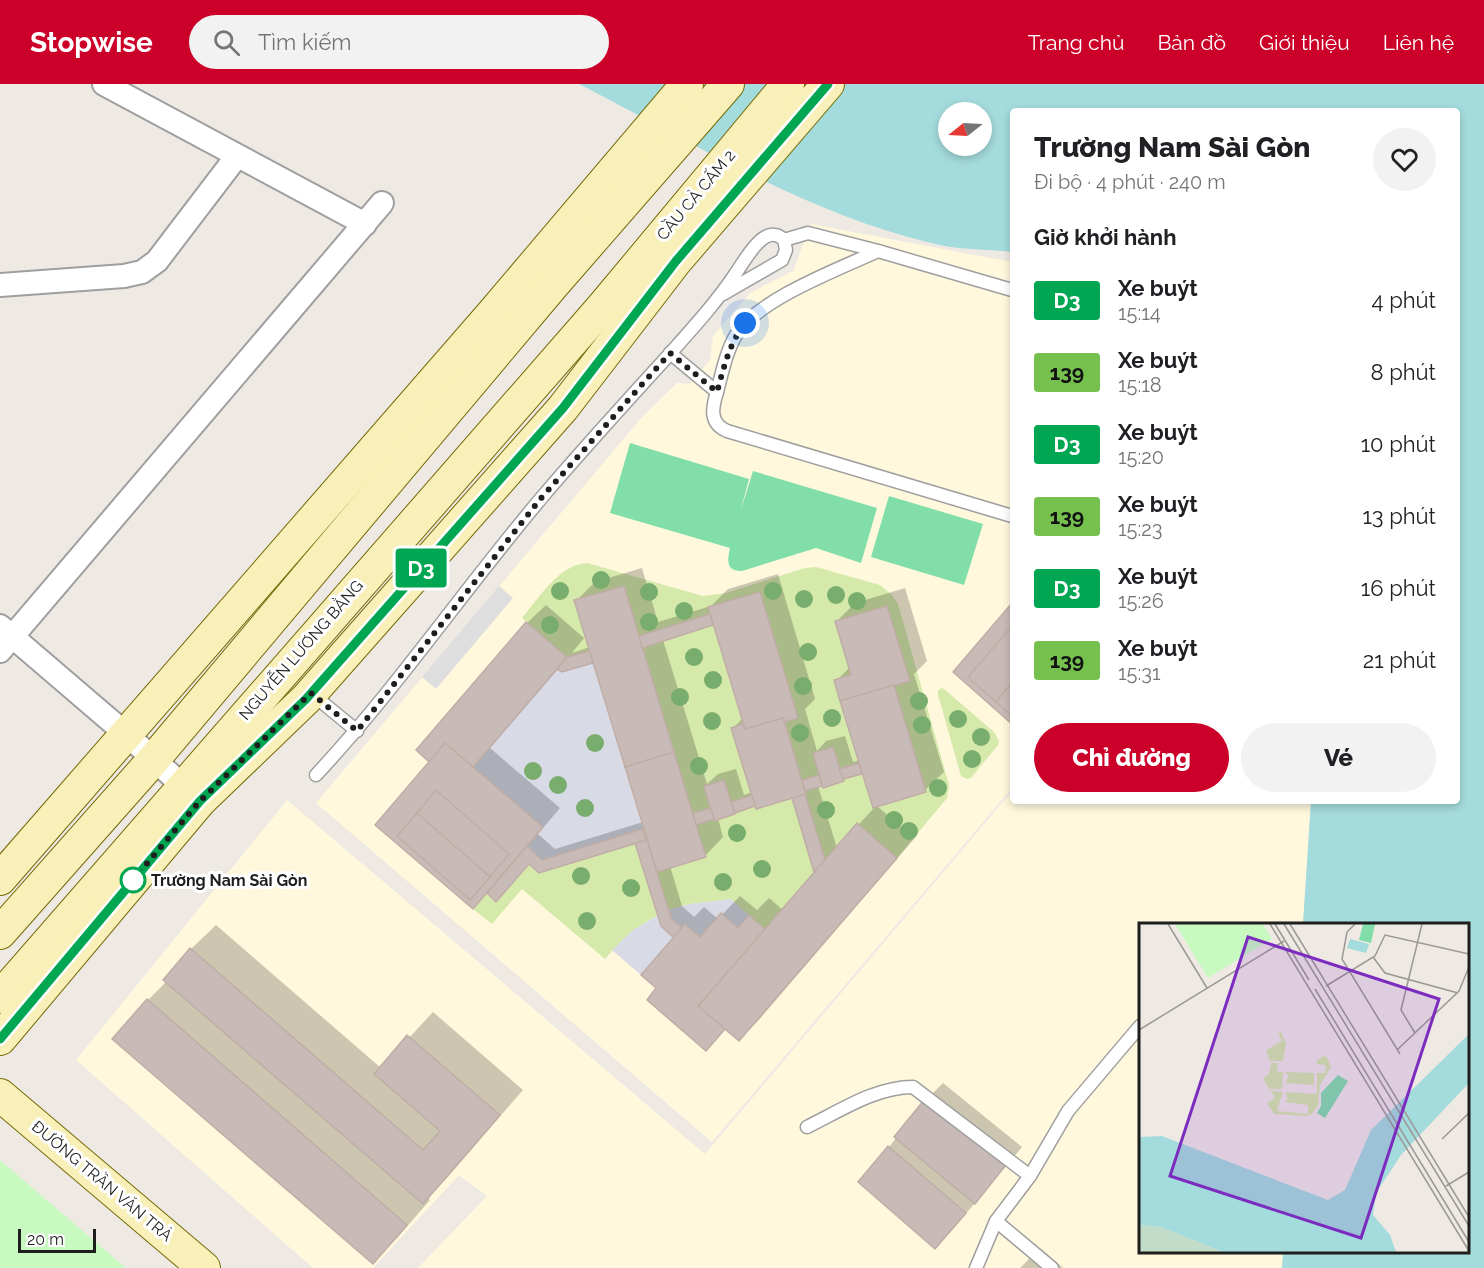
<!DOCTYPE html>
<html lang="vi">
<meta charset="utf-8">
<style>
:root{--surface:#fff;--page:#f2f2f2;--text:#202124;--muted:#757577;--accent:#cb0129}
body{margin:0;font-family:Raleway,sans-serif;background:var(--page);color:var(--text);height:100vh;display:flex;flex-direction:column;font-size:22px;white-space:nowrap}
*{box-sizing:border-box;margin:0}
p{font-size:20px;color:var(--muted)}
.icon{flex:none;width:33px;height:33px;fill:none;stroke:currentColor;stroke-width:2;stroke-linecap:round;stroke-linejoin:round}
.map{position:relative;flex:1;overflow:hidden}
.drawer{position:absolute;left:1010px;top:24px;width:450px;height:696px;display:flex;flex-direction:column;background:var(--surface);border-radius:6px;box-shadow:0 3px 9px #0003}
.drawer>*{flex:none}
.badge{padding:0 12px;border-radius:4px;font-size:21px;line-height:39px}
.needle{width:39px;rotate:252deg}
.tools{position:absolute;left:938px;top:18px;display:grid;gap:12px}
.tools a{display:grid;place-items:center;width:54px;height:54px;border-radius:50%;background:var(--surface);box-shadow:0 3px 9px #0003;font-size:30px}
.scale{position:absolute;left:18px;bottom:15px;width:78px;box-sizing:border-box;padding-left:6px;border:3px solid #1e1e1e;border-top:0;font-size:16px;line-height:21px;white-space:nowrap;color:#1e1e1e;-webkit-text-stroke:4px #fff;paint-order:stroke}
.you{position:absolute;width:30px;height:30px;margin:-15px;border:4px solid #fff;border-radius:50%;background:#1a73e8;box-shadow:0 0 0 9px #1a73e833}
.map>.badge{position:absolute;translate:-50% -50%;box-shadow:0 0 0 3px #fff}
h2{padding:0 24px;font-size:22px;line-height:54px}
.round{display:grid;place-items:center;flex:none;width:63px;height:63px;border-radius:32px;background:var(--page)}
.headline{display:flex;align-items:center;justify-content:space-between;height:102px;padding:0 24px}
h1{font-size:28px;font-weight:800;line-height:45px}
.button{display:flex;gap:12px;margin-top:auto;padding:12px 24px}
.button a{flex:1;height:69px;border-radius:36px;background:var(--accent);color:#fff;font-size:24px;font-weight:800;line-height:69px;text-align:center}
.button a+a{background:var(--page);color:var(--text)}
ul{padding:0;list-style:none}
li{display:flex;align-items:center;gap:18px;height:72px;padding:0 24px}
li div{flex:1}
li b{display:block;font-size:22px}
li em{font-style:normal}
li .badge{min-width:66px;font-weight:700;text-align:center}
header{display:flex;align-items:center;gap:36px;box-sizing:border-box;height:84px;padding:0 30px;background:var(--accent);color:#fff}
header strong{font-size:28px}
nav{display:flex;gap:33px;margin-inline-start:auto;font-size:21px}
.search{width:420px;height:54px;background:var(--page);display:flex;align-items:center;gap:15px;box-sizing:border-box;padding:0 21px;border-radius:33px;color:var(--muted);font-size:22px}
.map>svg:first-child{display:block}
.education{fill:#fff8dd}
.grass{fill:#d5e9aa}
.park{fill:#c8f9c1}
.pitch{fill:#82dea8}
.parking{fill:#dedede}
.plaza{fill:#d8dbe5}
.water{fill:#a4dbdc;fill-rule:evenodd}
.shadow{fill:#0003;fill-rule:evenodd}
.building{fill:#c7bab7;stroke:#c0ada6;stroke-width:1.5}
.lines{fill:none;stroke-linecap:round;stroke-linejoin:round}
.lane-casing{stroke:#9f9f9f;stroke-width:15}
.street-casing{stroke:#9f9f9f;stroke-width:26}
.secondary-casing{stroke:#746a05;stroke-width:34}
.lane{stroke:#fff;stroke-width:12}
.street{stroke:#fff;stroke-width:22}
.secondary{stroke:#f9efb8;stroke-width:32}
.tree{fill:#79ad6d}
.line-casing{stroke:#fff;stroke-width:14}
.line{stroke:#00a651;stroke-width:9}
.walk{stroke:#1e1e1e;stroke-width:6;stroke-dasharray:0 10.8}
.stop-dot{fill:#fff;stroke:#00a651;stroke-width:3}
.labels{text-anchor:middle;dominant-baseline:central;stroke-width:6;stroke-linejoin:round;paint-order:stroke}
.street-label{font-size:16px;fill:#1e1e1e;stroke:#fff}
.stop-label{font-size:16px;font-weight:bold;fill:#1e1e1e;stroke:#fff;text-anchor:start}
.inset-road{fill:none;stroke:#9b9895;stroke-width:1.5}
.view{fill:#7b2cbf;fill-opacity:0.15;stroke:#7b2cbf;stroke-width:3}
.inset-edge{fill:none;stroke:#1e1e1e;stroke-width:3}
</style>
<header>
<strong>Stopwise</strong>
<div class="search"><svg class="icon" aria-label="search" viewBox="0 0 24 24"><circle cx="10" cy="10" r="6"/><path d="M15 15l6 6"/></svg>Tìm kiếm</div>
<nav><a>Trang chủ</a><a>Bản đồ</a><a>Giới thiệu</a><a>Liên hệ</a></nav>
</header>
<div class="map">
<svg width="1484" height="1184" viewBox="0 0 1484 1184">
<rect width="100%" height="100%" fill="#efe9e4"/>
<g class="education">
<path d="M811,140l201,38v526l-300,354 -396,-339 327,-387 34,-33 13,1 20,-24 3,-24 37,-43 43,-22z"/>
<path d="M1012,707v10h299l-8,123h-163v328h143l-1,16h-864l69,-72 -28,-21 -86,93h-60l-237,-208 211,-260 418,354z"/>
</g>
<g class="grass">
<path d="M587,479l116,33 23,-3 79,-25 11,-1 64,18 12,10 6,9 51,181 -2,13 -50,60 -40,-35 -32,37 -20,-65v-4l38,-9v-3l19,-5 11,34 53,-16 -32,-107 15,-5 -22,-74 -52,15 16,54 -11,26 19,62 -20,6 -6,-22 -20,6 6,22 -17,5 -17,-58 13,-4 -38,-126 -52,15 2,7 -71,22 -15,-50 -49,14 14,51 -22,6 -45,-39c18,-21 36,-53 65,-55z"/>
<path d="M713,541l30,99 -11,4 20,67 -21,7 -7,-22 -20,6 7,22 -18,5 -51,-165z"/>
<path d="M941,604l3,1 50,43 5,9 -1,4 -27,33 -4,1 -6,-3 -23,-81v-4z"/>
<path d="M792,714l22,74 -49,57 -34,-30 -42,5 -21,6 -11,-38 49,-15 -10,-32 18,-6 1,2 40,-15 1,3z"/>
<path d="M635,759l22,73c-21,10 -37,25 -52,43l-83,-70 -30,35 -19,-15 14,-16 9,8 33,-37 11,9z"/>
</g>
<path class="park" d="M0,1076l126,108h-126z"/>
<g class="pitch">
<path d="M630,359l119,36 -9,34 13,-42 124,37 -16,55 -45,-15 -74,23c-16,0 -15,-10 -12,-23l-120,-35z"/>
<path d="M889,412l94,28 -19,61 -93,-28z"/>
</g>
<path class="parking" d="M499,502l14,12 -77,91 -14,-12z"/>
<g class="plaza">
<path d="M593,579l50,166 -101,31 -15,-14 16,-19 -70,-60 84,-98 5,3z"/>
<path d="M731,815l18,16 -11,13 -17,-15 -21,24 -15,-13 -3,4 -11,-10 -3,-8 21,-6z"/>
<path d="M657,832l4,10 13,12 -33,37 -29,-25 21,-20z"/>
</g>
<path class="water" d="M579,0h905v1184h-202l1,-16h185v-328h-165l8,-123h145v-690h-444v141c-26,-3 -55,-2 -81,-9 -126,-30 -237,-100 -352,-159zM948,28h33v34h-33z"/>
<g class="shadow">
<path d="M642,484l16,54 53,-16 17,-17 50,-15 37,125 -10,10 12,42 9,-10 19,-5 8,26 7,-2 -24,-79 14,-14 -14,-45 19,-19 50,-15 22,73 -13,13 30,98 -19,18 -49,15 38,34 -156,182 -19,18 -13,-11 -21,21 -47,-61 17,-51 -39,-96 -106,22 -42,29 -15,15 -42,-145 -13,-12 109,-127 19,-18 38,33 -12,15 18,-6 -14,-46 19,-19zM714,538l29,96 -10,10 19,64 -8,3 -8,-26 -18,5 -11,10 -44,-144zM594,575l49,163 -88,27 -17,-15 22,-26 -70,-60 69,-80zM863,688l11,36 -37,40 -19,-62 5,-3 20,-3 3,-3zM793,712l28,70 -38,44 -14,-12 -12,12 -17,-14 -22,23 -14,-12 -10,10 -12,-11 -12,-40 35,-10 18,-19 -5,-19 38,-15z"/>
<path d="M1012,521v117l-57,-50z"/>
<path d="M216,841l165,143 52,-56 90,78 -76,88 -19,20 2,2 -33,38 -24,24 -225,-262 19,-19 24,-32z"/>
<path d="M943,999l79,64 -69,82 -18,18 -46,-100 36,-46z"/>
<path d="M1040,1164l23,20h-43z"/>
</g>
<g class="building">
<path d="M624,502l50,166 -49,15 -51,-167z"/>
<path d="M760,508l38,126 -13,4 -2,-4 -38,11 -37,-122z"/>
<path d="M1012,519v121l-59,-52z"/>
<path d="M887,522l23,75 -70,20 -6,-21 17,-5 -16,-54z"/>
<path d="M710,530l3,11 -71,23 -3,-12z"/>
<path d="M526,538l41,35 -94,110 -28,-24 -16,19 -13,-12z"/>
<path d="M1012,542v57l-16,19 -28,-25z"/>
<path d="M589,567l4,12 -31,9 -5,-3 10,-12z"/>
<path d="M1012,599v33l-16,-14z"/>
<path d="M894,601l32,107 -53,16 -33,-107z"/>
<path d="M783,634l23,76 -50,15 -25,-81 12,-4 2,5z"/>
<path d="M445,659l98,84 -70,82 -98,-84z"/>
<path d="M833,663l11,34 -21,7 -10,-35z"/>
<path d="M674,668l32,105 -49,15 -32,-105z"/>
<path d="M859,679l3,11 -19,5 -4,-10z"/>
<path d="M819,691l3,11 -17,5 -3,-11z"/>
<path d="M724,696l11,34 -21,7 -10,-35z"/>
<path d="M436,706l73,64 -19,23 -73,-64z"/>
<path d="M805,710l20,66 -11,12 -22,-74z"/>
<path d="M752,711l3,11 -20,7 -4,-11z"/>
<path d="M711,724l3,11 -18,6 -3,-12z"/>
<path d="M417,729l73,64 -20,23 -73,-64z"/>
<path d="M857,739l40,35 -158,183 -41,-35z"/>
<path d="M643,745l4,11 -108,33 -10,-9 -33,38 -9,-9 40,-47 15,14z"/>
<path d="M647,756l24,78 11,10 -8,10 -13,-12 -26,-83z"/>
<path d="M721,829l17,15 11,-13 16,14 -67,77 27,23 -19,22 -59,-51 9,-12 -15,-13 44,-51 15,13z"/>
<path d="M190,864l233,202 17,-19 -66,-57 33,-39 93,80 -77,89 -260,-224z"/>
<path d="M147,915l260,226 -34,39 -261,-225z"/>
<path d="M924,1016l81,66 -30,38 -81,-67z"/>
<path d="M888,1062l78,67 -31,36 -77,-67z"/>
</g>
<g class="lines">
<g class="lane-casing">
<g id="lane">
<path d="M784,156l24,-7 70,18"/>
<path d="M1012,206l-134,-39c-39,18 -120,48 -142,84 -10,17 -14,38 -19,57 -5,16 -8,31 10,39l285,85"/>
<path d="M670,269l47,39"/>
<path d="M312,610l45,37"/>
<path d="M316,691c82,-88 149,-187 227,-279 40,-47 82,-93 124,-139 24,-27 49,-54 69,-84 10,-14 29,-52 48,-33l2,10 -4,10 -59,34"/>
<path d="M807,1043c33,-16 68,-40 106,-40l117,89"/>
<path d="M996,1137l34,-45 38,-65 72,-85"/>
<path d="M976,1184l20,-47 56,47"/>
</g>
</g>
<g class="street-casing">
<g id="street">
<path d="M104,0l261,140"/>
<path d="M0,201l124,-9 18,-4 15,-11 80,-105"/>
<path d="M0,542l126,108 68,62"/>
<path d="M0,567l382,-448"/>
</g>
</g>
<g class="secondary-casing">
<g id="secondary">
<path d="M0,795l492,-565 195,-230"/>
<path d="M0,849l154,-174 399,-474 175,-201"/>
<path d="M0,913l604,-692 184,-221"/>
<path d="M0,955l200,-238 106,-102 257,-291 113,-147 152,-177"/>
<path d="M0,1011l204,173"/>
</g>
</g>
<use href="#lane" class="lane"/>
<use href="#street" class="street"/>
<use href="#secondary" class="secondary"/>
</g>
<g class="tree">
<circle cx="601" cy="496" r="9"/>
<circle cx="560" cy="507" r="9"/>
<circle cx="773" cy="507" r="9"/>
<circle cx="649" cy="508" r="9"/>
<circle cx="836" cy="511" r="9"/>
<circle cx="804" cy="515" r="9"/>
<circle cx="857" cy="517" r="9"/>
<circle cx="684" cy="527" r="9"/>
<circle cx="649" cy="538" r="9"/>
<circle cx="550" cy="541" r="9"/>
<circle cx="808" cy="568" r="9"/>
<circle cx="694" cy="573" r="9"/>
<circle cx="713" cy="596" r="9"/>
<circle cx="803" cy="602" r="9"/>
<circle cx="680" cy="613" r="9"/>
<circle cx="919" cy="617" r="9"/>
<circle cx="832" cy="634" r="9"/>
<circle cx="958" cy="635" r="9"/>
<circle cx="712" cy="637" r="9"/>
<circle cx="922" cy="641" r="9"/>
<circle cx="800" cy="649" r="9"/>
<circle cx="981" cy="653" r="9"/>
<circle cx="595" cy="659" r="9"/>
<circle cx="972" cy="675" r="9"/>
<circle cx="699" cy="682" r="9"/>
<circle cx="533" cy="687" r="9"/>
<circle cx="558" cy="701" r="9"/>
<circle cx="938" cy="704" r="9"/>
<circle cx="585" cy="724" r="9"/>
<circle cx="826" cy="726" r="9"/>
<circle cx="894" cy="736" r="9"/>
<circle cx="909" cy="747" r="9"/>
<circle cx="737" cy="749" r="9"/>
<circle cx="762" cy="785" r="9"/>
<circle cx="581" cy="792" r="9"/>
<circle cx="723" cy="798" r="9"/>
<circle cx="631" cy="804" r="9"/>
<circle cx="587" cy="837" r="9"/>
</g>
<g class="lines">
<g class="line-casing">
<path id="line" d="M0,955l200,-238 106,-102 257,-291 113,-147 152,-177"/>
</g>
<use href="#line" class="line"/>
<path class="walk" d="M133,796l67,-79 111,-108 46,38 185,-234 128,-144 47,39c7,-25 12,-48 28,-69"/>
</g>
<circle class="stop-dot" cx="133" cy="796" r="12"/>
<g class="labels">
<g class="street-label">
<text transform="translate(696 111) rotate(-50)">CẦU CẢ CẤM 2</text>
<text transform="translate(301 566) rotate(-49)">NGUYỄN LƯƠNG BẰNG</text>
<text transform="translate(102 1097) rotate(40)">ĐƯỜNG TRẦN VĂN TRÀ</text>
</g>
<g class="stop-label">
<text x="151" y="796">Trường Nam Sài Gòn</text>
</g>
</g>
<g transform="translate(1139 839)">
<rect width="330" height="330" fill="#efe9e4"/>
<path d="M142,109l5,11 -3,18h-13l-4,-11 16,-9 -4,-7zM187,132l5,12 -11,18 -2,20 -6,9 -4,2 -34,-2 -7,-11 8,-5 -4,-7 12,1 -6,19 31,3v-9l-23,-3 3,-4 -3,-6 32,2v-21h8l1,-8 -9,-1v-4zM132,140h7l-1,9h6l-1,17h-13l-6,-11 6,-4zM146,149l29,1v12l-29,-2 4,-7z" fill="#d5e9aa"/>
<path d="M0,302l22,2 62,25h-84z" fill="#c1ddca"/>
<path d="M36,1h88l9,15 -64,39z" fill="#c8f9c1"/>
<path d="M224,1h12l-4,19 -12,-3zM199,152l10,6 -23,37 -8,-5 4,-7v-13z" fill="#82dea8"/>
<path d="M211,16l19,5 -3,9 -19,-5zM330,111v49l-68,72 -25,38 -3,22 17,20 6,17h-173l-62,-25 -22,-2v-88l23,-1 166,64 17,-10 26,-60z" fill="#a4dbdc"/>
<path class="inset-road" d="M29,1l39,64M131,1l199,327M136,1l34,56M145,1l185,302M151,1l179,293M216,1l-8,8 -5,27 58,95M234,34l12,16 73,20M187,63l49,-30 10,-21 84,19M176,66l154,253M0,107l145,-89M276,110l-14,-23 21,-86M258,127l62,-59 10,-24M303,216l27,-26M307,263l23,-14"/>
<path class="view" d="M109,14l191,62 -78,239 -191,-62z"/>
<rect width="330" height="330" class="inset-edge"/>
</g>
</svg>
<div class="tools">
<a><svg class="needle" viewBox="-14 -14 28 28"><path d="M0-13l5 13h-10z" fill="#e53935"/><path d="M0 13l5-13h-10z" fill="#757577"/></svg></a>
</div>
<div class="scale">20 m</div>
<div class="you" style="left:745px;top:239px"></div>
<b class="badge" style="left:421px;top:484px;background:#00a651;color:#fff">D3</b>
<section class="drawer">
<div class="headline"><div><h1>Trường Nam Sài Gòn</h1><p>Đi bộ · 4 phút · 240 m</p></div><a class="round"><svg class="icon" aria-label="heart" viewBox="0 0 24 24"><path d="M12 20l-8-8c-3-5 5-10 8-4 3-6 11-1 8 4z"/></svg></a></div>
<h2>Giờ khởi hành</h2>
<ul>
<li><span class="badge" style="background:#00a651;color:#fff">D3</span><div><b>Xe buýt</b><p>15:14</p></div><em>4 phút</em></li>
<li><span class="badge" style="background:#76c04d;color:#111">139</span><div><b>Xe buýt</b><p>15:18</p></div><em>8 phút</em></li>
<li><span class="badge" style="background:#00a651;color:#fff">D3</span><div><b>Xe buýt</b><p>15:20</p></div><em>10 phút</em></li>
<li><span class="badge" style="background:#76c04d;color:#111">139</span><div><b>Xe buýt</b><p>15:23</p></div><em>13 phút</em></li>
<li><span class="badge" style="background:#00a651;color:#fff">D3</span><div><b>Xe buýt</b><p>15:26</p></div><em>16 phút</em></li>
<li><span class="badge" style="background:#76c04d;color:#111">139</span><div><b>Xe buýt</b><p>15:31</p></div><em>21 phút</em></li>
</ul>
<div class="button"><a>Chỉ đường</a><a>Vé</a></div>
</section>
</div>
